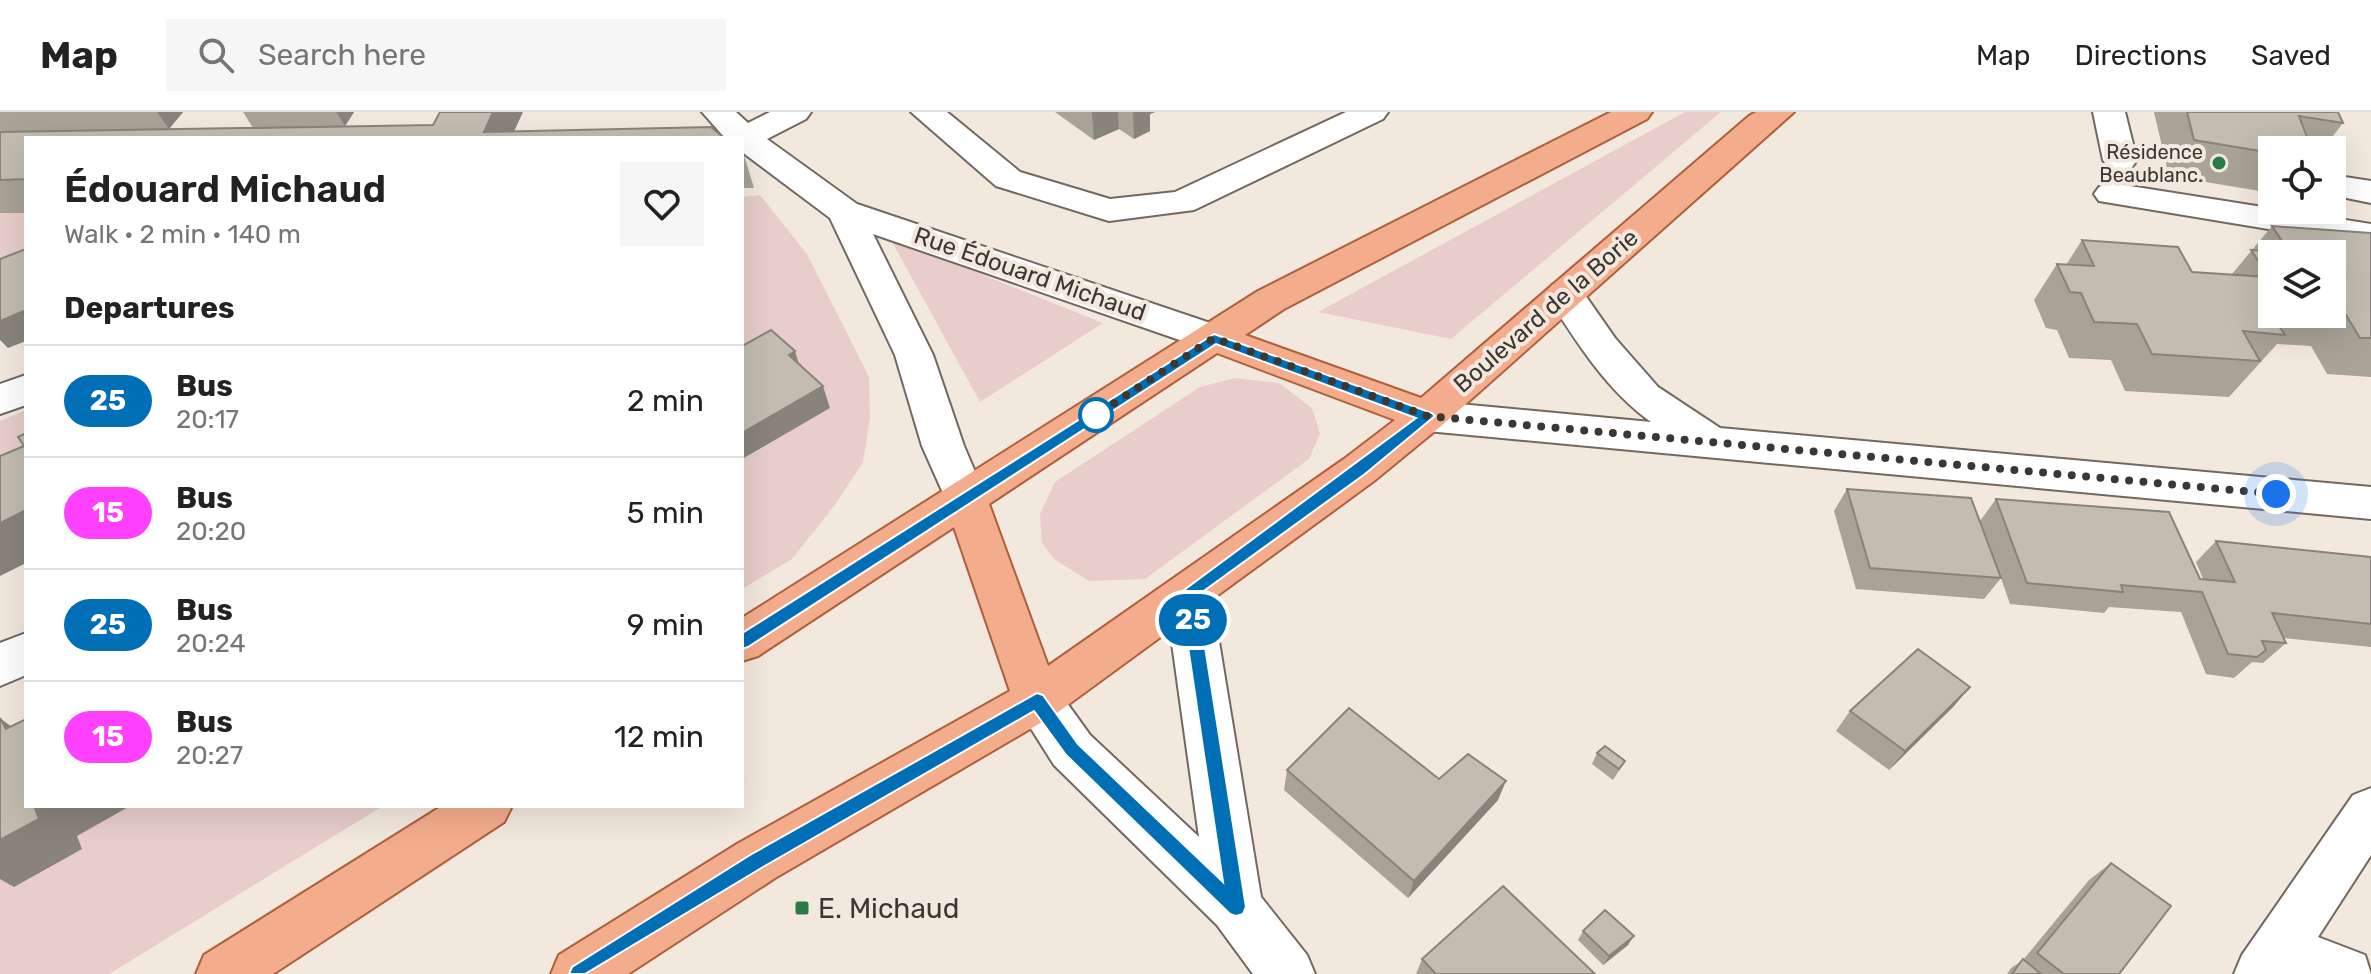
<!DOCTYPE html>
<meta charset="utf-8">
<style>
:root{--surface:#fff;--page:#f6f6f6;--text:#222;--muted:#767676;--line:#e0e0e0}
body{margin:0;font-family:Rubik,sans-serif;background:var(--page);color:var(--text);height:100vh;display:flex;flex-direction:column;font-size:30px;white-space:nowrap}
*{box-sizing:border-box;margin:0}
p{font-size:26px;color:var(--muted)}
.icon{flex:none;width:44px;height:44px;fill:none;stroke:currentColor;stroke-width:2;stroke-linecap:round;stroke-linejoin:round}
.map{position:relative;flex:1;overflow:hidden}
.panel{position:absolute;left:24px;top:24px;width:720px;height:672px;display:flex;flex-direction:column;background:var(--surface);border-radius:0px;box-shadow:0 8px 32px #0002}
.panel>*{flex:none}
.badge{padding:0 16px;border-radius:26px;font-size:28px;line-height:52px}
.fabs{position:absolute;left:2258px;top:24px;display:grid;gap:16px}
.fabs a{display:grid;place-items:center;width:88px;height:88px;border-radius:0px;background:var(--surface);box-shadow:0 8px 32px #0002;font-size:40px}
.you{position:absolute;width:40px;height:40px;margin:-20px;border:6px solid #fff;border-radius:50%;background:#1a73e8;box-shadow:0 0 0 12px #1a73e833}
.map>.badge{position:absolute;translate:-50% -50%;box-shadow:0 0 0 4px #fff}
h2{padding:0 40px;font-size:30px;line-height:72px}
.round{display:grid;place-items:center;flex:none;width:84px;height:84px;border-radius:0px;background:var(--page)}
.summary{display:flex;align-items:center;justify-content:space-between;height:136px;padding:0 40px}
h1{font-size:38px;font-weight:600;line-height:60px}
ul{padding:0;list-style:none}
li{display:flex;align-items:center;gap:24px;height:112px;padding:0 40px;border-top:2px solid var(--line)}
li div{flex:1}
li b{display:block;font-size:30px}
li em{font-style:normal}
li .badge{min-width:88px;font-weight:700;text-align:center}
header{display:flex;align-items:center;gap:48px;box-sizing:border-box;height:112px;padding:0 40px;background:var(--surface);border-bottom:2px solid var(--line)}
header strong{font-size:38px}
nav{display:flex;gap:44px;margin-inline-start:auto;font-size:28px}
.search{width:560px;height:72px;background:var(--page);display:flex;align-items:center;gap:20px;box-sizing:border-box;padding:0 28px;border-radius:0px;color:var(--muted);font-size:30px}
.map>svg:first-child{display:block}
.green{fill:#e8cdca}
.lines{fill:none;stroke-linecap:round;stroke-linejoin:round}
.minor-casing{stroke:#726860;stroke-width:4}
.major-casing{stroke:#ae603b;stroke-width:4}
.minor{fill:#fff;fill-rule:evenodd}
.major{fill:#f4ad8c;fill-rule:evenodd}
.wall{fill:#a8a297;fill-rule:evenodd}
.shaded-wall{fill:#88847b}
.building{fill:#c3bcb0;stroke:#88847b;stroke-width:2}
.line{fill:#006fb6;stroke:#fff;stroke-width:2}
.walk{stroke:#3b3733;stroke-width:8;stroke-dasharray:0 14.4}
.poi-dot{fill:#2d7a49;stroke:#f3e8de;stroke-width:3}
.stop-dot{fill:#fff;stroke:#006fb6;stroke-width:4}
.labels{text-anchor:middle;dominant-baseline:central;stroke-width:8;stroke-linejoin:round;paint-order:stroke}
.far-poi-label{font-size:20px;fill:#3b3733;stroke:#f3e8de;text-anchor:end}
.street-label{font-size:24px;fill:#3b3733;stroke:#f3e8de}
.near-poi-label{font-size:28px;fill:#3b3733;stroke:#f3e8de;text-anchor:start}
</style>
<header>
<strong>Map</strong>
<div class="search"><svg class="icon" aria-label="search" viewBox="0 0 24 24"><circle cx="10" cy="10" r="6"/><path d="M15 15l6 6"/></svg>Search here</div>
<nav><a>Map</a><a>Directions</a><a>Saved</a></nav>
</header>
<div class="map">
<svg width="2371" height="862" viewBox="0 0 2371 862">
<rect width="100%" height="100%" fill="#f3e8de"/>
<g class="green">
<path d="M1685,0h36l-270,227 -133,-27z"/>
<path d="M760,83l47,59 62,123 1,41 -7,44 -29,44 -42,53 -50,30v-392z"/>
<path d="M0,101h26v53l-26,11z"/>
<path d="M890,126l213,85 -123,79z"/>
<path d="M1235,266l44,5 33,25 8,26 -11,25 -164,120 -56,2 -35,-22 -12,-16 -2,-29 15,-32 145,-95z"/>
<path d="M26,298v75l-26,12v-76z"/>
<path d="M0,625l26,69h357l-274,168h-109z"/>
</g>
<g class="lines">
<g class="minor-casing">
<g id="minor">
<path d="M702,0h34l12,11 22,-11h41l-5,7 -39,20 90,65 371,125 5,9 -5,9 -14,4 -14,-4 -327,-113 60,121 31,91 23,54 -6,11 -15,5 -15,-5 -29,-65 -27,-91 -65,-137 -88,-66v-14h-17z"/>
<path d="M911,0h36l73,60 90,27 65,-7 171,-80h42l-5,7 -189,91 -85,11 -113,-35z"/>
<path d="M2093,0h32l12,48 -5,7 -12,3 -12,-3 -5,-7z"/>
<path d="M2332,63l39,6v22l-39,-8z"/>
<path d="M2111,71l260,41v22l-272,-45 -5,-7 5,-7z"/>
<path d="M1565,170l13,3 37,53 43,49 62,41 651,59v32l-944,-88 -14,-5 -6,-10 6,-10 14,-5 224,21c-45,-32 -76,-82 -105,-128l6,-9z"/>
<path d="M26,263v30l-26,9v-30z"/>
<path d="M1188,463l16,5 7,13 50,304 46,58 8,19h-62l-36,-49 -163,-160 -41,-65 7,-15 17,-6 17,6 36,50 109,102 -34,-244 7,-13z"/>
<path d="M26,521v42l-26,11v-43z"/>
<path d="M2371,676v67l-53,82 47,18 6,19h-137l8,-19 111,-160z"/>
</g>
</g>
<g class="major-casing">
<g id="major">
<path d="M1611,0h41l-5,7 -363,190 -39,26 176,63 328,-282 7,-4h38l-353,314 -67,55 -320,234 -279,163 -147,96h-77l8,-19 178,-111 273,-153 -56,-164 -196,129 -16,5v-43l516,-327zM1217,241l178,67 -51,39 -296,207 -59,-162z"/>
<path d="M442,694h70l-8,16 -231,152h-77l8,-19z"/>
</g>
</g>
<use href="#minor" class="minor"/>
<use href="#major" class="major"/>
</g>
<g class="wall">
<path d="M0,0h183l-14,17 -169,3z"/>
<path d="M243,0h111l-9,14 -92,2z"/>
<path d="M1055,0h100l-5,2v17l-16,8 -15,-10 -25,11z"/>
<path d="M2154,0h184l5,11 -21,27h-50v43l-103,-17z"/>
<path d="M514,19l210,7h-698v75h-26v-81z"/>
<path d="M742,41l2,2 10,33h-12z"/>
<path d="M2272,114l99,7v144l-44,-3 -16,-28 -34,-2 -48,53 -104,-6 -14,-31 -42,-2 -12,-28 -11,-2 -12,-28 23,-36 9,1 16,-25 110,32 40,2zM2272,142h60v60h-60z"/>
<path d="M1847,377l133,32 16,-22 204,80h3l-7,-17 20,-21 155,16v90l-87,-9 2,5 -23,20 -11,-1 -18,16 -28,-4 -25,-62 -72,-5 -5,6 -94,-9 -9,-26 -17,21 -128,-10 -22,-78z"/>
<path d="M1970,575l-17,20 -64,63 -53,-39 14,-20z"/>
<path d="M1597,641l28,8 -12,19 -21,-16z"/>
<path d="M1287,658l152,9 59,21 -90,98 -124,-108z"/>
<path d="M2111,751l8,111h-112l4,-6 12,-8 66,-80z"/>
<path d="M1583,819l45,14 -25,20 -25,-25z"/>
<path d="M1422,847l173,15h-179z"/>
</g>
<g class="shaded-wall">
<path d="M157,0h26l-14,17z"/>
<path d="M336,0h18l-9,14z"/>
<path d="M493,0h30l-12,26 -27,-6z"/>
<path d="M1092,0h26l1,17 -25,11z"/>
<path d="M1133,0h22l-5,2v17l-16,8z"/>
<path d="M26,198v31l-18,7 -8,-8v-19z"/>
<path d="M795,239l7,23 -13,-19z"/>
<path d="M823,274l7,22 -88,51v-26z"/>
<path d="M26,398v53l-26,13v-53z"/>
<path d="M1970,575l-17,20 -64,63 16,-19z"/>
<path d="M0,606l26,20 -20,-9z"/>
<path d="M1506,669l-8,19 -90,98 6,-17z"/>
<path d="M34,694h96l-53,30 5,13 -68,38 -14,-8v-39z"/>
<path d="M1634,824l-6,9 -25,20 6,-9z"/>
</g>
<g class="building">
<path d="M440,0h53l-9,20 227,-5 13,11h-698v41l-26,1v-48l433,-7z"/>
<path d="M2187,0h151l5,11 -44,-7 13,34h-40v3l-78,-13z"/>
<path d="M2272,114l99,7v105h-11l-17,-28 -11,-1v-55h-60v51l-8,-1 21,31 -42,-4 17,30 -108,-7 -15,-30 -43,-2 -13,-29 -11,-1 -13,-28 37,2 -12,-26 96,7 14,25 77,5 -18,-27 39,3z"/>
<path d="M26,137v61l-26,11v-62z"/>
<path d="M771,218l24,21 -6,4 34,31 -81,47v-87z"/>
<path d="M26,321v77l-26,13v-67l24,-10 -6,-9z"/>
<path d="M1847,377l124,9 30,80 -131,-10z"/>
<path d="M1996,387l173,13 31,67 35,3 -19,-41 155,16v67l-99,-11 14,30 -24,-2 4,9 -9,7 -29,-3 -26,-62 -81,-7 2,7 -96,-9z"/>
<path d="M1918,537l52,38 -65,64 -55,-40z"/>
<path d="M1349,596l90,71 29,-25 38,27 -92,100 -127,-111z"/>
<path d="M0,606l6,11 20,-10v87h8l5,13 -39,21z"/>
<path d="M1605,634l20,15 -6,8 -22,-16z"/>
<path d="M2111,751l60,43 -52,68h-55l-27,-21z"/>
<path d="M1503,774l92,88h-159l-14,-15z"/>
<path d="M1605,798l29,26 -25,20 -26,-25z"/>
<path d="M2023,847l18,15h-29z"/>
</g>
<path class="line" d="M1214,222l218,79 3,3 -70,58 -168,122 49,311 -3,7 -7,2 -6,-2 -164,-159 -32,-44 -271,156 -178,107h-16l3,-7 178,-112 287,-162 6,2 35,49 145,138 -43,-289 236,-175 -200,-74 -468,303 -6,2 -8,-7 2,-5z"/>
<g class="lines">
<path class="walk" d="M1096,303l-3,2 121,-79 213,78 849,78"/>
</g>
<g class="poi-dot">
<circle cx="2219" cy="51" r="8"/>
<rect x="794" y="788" width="16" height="16" rx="4"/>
</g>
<circle class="stop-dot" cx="1096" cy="303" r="16"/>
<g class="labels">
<g class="far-poi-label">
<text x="2203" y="40">Résidence<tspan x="2203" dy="23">Beaublanc.</tspan></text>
</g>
<g class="street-label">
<text transform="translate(1030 162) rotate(19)">Rue Édouard Michaud</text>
<text transform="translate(1546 199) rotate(-41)">Boulevard de la Borie</text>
</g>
<g class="near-poi-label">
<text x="818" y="796">E. Michaud</text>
</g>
</g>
</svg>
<div class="fabs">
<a><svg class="icon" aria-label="locate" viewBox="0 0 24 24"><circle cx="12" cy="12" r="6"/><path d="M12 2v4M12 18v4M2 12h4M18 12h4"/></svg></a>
<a><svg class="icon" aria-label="layers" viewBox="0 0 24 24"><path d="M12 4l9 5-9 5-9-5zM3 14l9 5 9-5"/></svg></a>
</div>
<div class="you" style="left:2276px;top:382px"></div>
<b class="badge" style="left:1193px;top:508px;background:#006fb6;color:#fff">25</b>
<section class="panel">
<div class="summary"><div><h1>Édouard Michaud</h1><p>Walk · 2 min · 140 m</p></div><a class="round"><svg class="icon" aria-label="heart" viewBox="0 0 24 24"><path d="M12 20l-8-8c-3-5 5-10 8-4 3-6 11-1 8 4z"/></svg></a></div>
<h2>Departures</h2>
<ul>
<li><span class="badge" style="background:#006fb6;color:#fff">25</span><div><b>Bus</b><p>20:17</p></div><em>2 min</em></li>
<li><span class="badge" style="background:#ff40ff;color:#fff">15</span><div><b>Bus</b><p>20:20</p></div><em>5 min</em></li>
<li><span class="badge" style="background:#006fb6;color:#fff">25</span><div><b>Bus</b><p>20:24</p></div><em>9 min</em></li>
<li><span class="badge" style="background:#ff40ff;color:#fff">15</span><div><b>Bus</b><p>20:27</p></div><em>12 min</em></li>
</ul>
</section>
</div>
